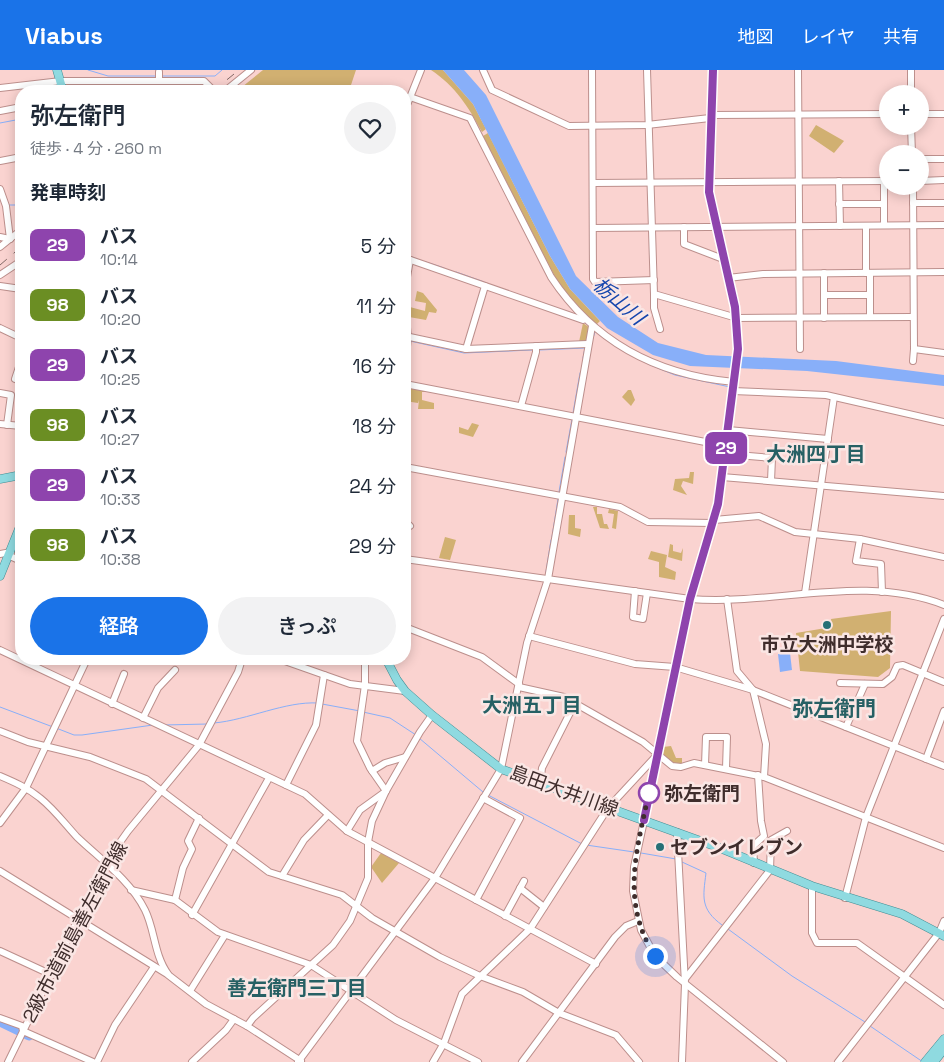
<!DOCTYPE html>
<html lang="ja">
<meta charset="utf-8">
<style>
:root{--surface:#fff;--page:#f2f2f3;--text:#1f2937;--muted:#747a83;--accent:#1a73e8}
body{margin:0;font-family:"Space Grotesk","Noto Sans JP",sans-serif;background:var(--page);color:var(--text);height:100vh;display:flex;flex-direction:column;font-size:19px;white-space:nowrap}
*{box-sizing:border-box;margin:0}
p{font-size:16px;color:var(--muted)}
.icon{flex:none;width:28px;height:28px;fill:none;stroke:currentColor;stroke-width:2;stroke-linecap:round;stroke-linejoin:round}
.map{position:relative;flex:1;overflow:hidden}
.panel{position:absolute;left:15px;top:15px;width:396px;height:580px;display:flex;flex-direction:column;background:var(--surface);border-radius:20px;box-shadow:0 2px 12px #0003}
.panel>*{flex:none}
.badge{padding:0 10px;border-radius:8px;font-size:18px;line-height:32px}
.fabs{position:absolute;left:879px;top:15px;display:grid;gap:10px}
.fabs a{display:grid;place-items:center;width:50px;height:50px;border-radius:50%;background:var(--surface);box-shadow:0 2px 12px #0003;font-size:25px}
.you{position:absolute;width:25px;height:25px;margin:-12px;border:4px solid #fff;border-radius:50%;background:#1a73e8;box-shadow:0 0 0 8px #1a73e833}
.map>.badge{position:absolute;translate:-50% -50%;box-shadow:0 0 0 2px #fff}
h2{padding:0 15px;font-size:19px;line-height:45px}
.round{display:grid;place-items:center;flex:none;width:52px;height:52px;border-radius:26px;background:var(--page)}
.summary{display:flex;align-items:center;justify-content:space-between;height:85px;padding:0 15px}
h1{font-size:24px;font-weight:600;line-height:38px}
.action{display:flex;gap:10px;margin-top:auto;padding:10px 15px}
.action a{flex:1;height:58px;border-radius:30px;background:var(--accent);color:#fff;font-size:20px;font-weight:600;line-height:58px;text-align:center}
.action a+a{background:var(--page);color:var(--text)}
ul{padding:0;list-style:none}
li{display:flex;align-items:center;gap:15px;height:60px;padding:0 15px}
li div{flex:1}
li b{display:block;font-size:19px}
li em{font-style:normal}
li .badge{min-width:55px;font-weight:700;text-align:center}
header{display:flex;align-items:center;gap:30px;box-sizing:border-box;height:70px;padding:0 25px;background:var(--accent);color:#fff}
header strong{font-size:24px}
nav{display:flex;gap:28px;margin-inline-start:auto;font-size:18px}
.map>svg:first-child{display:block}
.green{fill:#d1b071}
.water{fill:#88aff9}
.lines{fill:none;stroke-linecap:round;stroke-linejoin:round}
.stream{stroke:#88aff9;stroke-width:1}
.river{stroke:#88aff9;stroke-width:9}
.minor-casing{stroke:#bc8f8c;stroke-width:8}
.major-casing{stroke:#438d93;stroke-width:9}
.minor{stroke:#fff;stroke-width:6}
.major{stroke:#8fdae0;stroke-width:8}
.rail{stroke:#836967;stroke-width:1;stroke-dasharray:9 9;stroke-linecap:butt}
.line-casing{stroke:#fff;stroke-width:11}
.line{stroke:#8e44ad;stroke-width:8}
.walk{stroke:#3f2d2c;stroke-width:5;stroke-dasharray:0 9}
.poi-dot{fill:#267076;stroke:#fae6e4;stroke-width:2}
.stop-dot{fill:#fff;stroke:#8e44ad;stroke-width:2.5}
.labels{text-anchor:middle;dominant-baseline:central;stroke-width:5;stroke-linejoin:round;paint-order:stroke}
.poi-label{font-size:19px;font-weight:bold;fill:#3f2d2c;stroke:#fae6e4}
.street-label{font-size:19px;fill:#3f2d2c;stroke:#fae6e4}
.stop-label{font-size:19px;font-weight:bold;fill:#3f2d2c;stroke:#fae6e4;text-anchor:start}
.water-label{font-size:20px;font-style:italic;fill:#1545ad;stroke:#fae6e4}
.neighbourhood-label{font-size:20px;font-weight:bold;fill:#266064;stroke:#fae6e4}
.quarter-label{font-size:21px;font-weight:bold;fill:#266064;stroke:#fae6e4}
</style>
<header>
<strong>Viabus</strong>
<nav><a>地図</a><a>レイヤ</a><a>共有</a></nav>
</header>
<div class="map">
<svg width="944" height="992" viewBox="0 0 944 992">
<rect width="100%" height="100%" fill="#fad3d0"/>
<g class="green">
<path d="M263,0h93l-7,21h-112z"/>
<path d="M431,0h12l30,34 13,25 -4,3c-14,-26 -27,-46 -51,-62z"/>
<path d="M816,55l28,16 -10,12 -25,-17z"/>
<path d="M488,63l62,123 20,33 30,32 -4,4 -20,-20 -20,-26 -73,-143z"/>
<path d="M417,221l6,2 14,17 -1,3 -7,-1 -3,8 -17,-3 -3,-11 19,5 1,-8 -11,-2z"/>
<path d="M583,253l7,5 -3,13 -8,1z"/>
<path d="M405,318l28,4h-11v8l12,3v6h-16l1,-9 -1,3 -13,-2z"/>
<path d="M628,320h3l4,10 -4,6 -9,-9z"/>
<path d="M472,353l7,2 -6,12 -14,-4v-6l9,3z"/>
<path d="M704,374l17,3 -2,14 -15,-1z"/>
<path d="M690,402h4l-1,12 -10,-3 -2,5 6,9 -14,-5 2,-11 14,-1z"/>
<path d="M593,437h4v7h5l2,10h3l2,5 -9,-1z"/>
<path d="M609,439l9,2 -2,18 -4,-1 2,-14 -6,-1z"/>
<path d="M569,445h6v13l6,1 -1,8 -12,-3z"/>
<path d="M445,467l11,3 -6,20 -11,-2z"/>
<path d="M670,474l3,1v6l8,2 2,-5 -1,13 -14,-4z"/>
<path d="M651,481l16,4 -2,12 11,5 -1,8 -16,-3v-15l-11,-3z"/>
<path d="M891,541l-1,57 -12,9 -78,-6 -4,-38 36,-6 -1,-8z"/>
<path d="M671,676l5,12h6v6h-7l-13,-10 1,-7z"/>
<path d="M381,783l18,10 -17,20 -11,-16z"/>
</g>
<g class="water">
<path d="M443,0h21l22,25 90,181 42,41 40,26 48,12 130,6 108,14v11l-137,-15 -117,-5 -37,-11 -46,-27 -37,-39 -20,-33 -77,-152z"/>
<path d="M790,583l2,17 -12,2 -2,-18z"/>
</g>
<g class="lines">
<g class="stream">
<path d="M88,0l20,6h48"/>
<path d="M163,6h52l7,-6"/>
<path d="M195,21l9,-7"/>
<path d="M0,53l21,-4"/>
<path d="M7,135h14"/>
<path d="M405,185l17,6"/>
<path d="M426,192l18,6"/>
<path d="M456,202l28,10"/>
<path d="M410,271l54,12 68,-3"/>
<path d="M592,271l3,-9"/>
<path d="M539,280l46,-2 -2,10"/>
<path d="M648,294l27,11 55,12"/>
<path d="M573,343l7,-40"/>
<path d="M566,382l6,-33"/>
<path d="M559,422l6,-35"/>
<path d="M552,467l6,-38"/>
<path d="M546,502l5,-32"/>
<path d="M322,634l38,7"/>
<path d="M0,637l53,20"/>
<path d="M363,642l27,6 26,17"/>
<path d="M214,653c34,-3 71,-22 104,-20"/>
<path d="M164,655l44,-1"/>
<path d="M56,658l18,7h8l71,-10"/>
<path d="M419,668l64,54"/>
<path d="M488,725l94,49"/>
<path d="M586,775l48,7"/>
<path d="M641,783l35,6"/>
<path d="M682,792l24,11c-3,24 -6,36 16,52"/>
<path d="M728,859l64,47 73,46"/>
<path d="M870,956l53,36"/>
</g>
<path class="river" d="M0,952l29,14"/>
<g class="minor-casing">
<g id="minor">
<path d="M483,0l9,20 77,36 78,-1 63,-7"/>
<path d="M592,0l1,209 2,3 59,-2"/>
<path d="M647,0l7,224 83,24 176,-1"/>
<path d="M713,0l-4,122 26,115 3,42 -20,155 -28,95 -46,222 -10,46 -1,24 8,39 14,26 22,21 106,85"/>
<path d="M798,0l2,279"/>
<path d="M911,0v24"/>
<path d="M159,10v-8"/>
<path d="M0,18l61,-7h143l10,10"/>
<path d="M225,21l26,-21"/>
<path d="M410,27l60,21 81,159c43,65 106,98 183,105"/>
<path d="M405,40l16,-40"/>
<path d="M0,41l21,-4"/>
<path d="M920,44h24"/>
<path d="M711,45l177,-1"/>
<path d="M911,56l1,28"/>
<path d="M920,89h24"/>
<path d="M0,91l21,-4"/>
<path d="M839,111l1,45"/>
<path d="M920,111l24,-1"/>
<path d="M593,113l295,-2"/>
<path d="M913,116l1,163 30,4"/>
<path d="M0,119l6,17 4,33"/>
<path d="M913,133h31"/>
<path d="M839,134h45"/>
<path d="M884,155v-44"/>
<path d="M866,156v47"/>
<path d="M684,157v17l39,15"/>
<path d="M593,158l351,-3"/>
<path d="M0,167l10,2"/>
<path d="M0,177l21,-17"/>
<path d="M405,188l178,62"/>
<path d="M824,203v45"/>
<path d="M870,203v44"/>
<path d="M0,205l21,-14"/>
<path d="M728,208l35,-4 181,-2"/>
<path d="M0,216l21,3"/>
<path d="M405,218l5,-28"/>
<path d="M654,224v14l6,21"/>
<path d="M824,225h46"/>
<path d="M405,239l3,28 -3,28"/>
<path d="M0,258l21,10"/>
<path d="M405,266l61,13 121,-5"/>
<path d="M466,279l19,-63"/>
<path d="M21,291l-6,18 6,2"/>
<path d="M913,291l1,-12"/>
<path d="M405,314l321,62"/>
<path d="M733,321l93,4 118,27"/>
<path d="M0,323l11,2 -4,30"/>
<path d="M521,336l15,-54v-6"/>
<path d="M0,354l21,2"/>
<path d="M728,360l100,9"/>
<path d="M725,384l47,4 -1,23"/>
<path d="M405,397l215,40 28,15 65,1"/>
<path d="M722,407l222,19"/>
<path d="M714,450l45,-4 36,16 65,7 84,18"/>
<path d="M405,451l5,5"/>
<path d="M860,469l-4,22 25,3 1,28"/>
<path d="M0,484l11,-2"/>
<path d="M10,486l11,5"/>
<path d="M405,489l285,40c85,7 172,-26 254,6"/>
<path d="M635,521l-2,26 10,2 4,-26"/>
<path d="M805,523l29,-196"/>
<path d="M727,529l10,72 16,19 13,54 -2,33 180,71"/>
<path d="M405,557l77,30 37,27"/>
<path d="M529,566l106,28 40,3 78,23 191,76"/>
<path d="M0,580l305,144 42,37 249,133"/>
<path d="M279,589l71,25 55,7"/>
<path d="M365,589v26l-8,56 13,27 16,23"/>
<path d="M840,613l43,1 9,-7 5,-11 6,-1 41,17"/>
<path d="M519,617l45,10 79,45 29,24 9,1 13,-4 70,14"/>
<path d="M112,634l12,-30"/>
<path d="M143,648l15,-30 17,-18"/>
<path d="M846,657l19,-43"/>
<path d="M0,661l28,11 62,15 56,22 123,93 73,23 30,23 68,39 40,19 43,16 36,21 57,22 23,27"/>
<path d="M926,689l18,-48"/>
<path d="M705,695l1,-28h21l-1,32"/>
<path d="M372,701l13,-8 20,-6"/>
<path d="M0,706c14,6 28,12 40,22 14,11 25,26 37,39 23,22 53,43 68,73 10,20 9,45 23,64"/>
<path d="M286,715l30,-60 8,-50"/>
<path d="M540,715l2,-17 33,-65"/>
<path d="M0,753l26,-35 61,-129"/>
<path d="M347,761l13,-21 25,-18"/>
<path d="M677,762l8,152 -3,78"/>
<path d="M754,793l-1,-17 11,-10 -3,-15 -3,-46"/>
<path d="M0,801l167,103 39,30 41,22 54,35"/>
<path d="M282,806l22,-36 24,-25"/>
<path d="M812,816v47l5,10h40l87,62"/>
<path d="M520,818l24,19"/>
<path d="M131,820l44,10 43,32 93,33 85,55 82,42"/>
<path d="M845,828l21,-81 78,-198"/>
<path d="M175,830l8,-32 9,-19 -4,-8 11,-23"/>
<path d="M476,830l44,-82 -37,-20"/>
<path d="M192,845l77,-137"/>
<path d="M505,846l19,-35"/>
<path d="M0,881l52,24"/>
<path d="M685,909l85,-109 1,-30 16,-9"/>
<path d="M190,921l35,-56"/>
<path d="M0,948l22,8 1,5 70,31"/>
<path d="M247,956l6,-8 80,-73 17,-24 18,-43v-36l4,-21 14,-30 34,-59 12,-17"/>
<path d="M8,992l98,-200 22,-31 71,-86 39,-73 4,-13"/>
<path d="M97,992l18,-37 39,-58"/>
<path d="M192,992l34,-32 8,-11"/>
<path d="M298,992l137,-184 66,-109 26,-126 21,-64 44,-253"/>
<path d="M433,992l11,-19 18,-49 68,-65 78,-121 49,-53"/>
<path d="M522,992l93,-125 11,-11 12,-5"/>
<path d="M838,992l101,-129 5,-12"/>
</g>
</g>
<g class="major-casing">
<g id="major">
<path d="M57,0l6,21"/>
<path d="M0,409l21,-4"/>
<path d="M0,506l21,-52"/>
<path d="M386,589l11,21 8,11 27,24 69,54 219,79 92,38 90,28 42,22"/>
<path d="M925,992l19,-23"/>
<path d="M934,992l10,-13"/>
</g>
</g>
<use href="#minor" class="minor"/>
<use href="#major" class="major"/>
<g class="rail">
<path d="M213,21l26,-21"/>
<path d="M0,195l21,-18"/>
</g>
</g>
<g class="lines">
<g class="line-casing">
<path id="line" d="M644,750l46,-221 28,-95 20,-155 -3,-42 -26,-115 4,-122"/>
</g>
<use href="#line" class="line"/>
<path class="walk" d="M649,723l1,-6c-12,60 -31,113 5,169"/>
</g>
<g class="poi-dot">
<circle cx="827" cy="555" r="5"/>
<circle cx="660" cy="777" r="5"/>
</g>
<circle class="stop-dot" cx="649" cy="723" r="10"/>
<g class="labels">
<g class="poi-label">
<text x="827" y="574">市立大洲中学校</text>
<text x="670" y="777" text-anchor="start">セブンイレブン</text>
</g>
<g class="street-label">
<text transform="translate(564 721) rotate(20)">島田大井川線</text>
<text transform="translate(75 862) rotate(-62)">2級市道前島善左衛門線</text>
</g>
<g class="stop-label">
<text x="664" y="723">弥左衛門</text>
</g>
<g class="water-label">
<text transform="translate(619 231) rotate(41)">栃山川</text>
</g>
<g class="neighbourhood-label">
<text x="816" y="384">大洲四丁目</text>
<text x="532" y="635">大洲五丁目</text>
<text x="297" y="918">善左衛門三丁目</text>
</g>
<g class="quarter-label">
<text x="834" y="638">弥左衛門</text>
</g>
</g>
</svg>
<div class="fabs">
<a>+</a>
<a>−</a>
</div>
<div class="you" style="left:655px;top:886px"></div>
<b class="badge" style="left:726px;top:378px;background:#8e44ad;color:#fff">29</b>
<section class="panel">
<div class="summary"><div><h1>弥左衛門</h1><p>徒歩 · 4 分 · 260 m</p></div><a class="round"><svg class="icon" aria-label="heart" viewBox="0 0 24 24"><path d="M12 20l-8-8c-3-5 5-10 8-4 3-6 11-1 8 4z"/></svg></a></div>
<h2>発車時刻</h2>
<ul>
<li><span class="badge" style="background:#8e44ad;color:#fff">29</span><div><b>バス</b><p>10:14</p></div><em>5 分</em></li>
<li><span class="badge" style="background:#6b8e23;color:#fff">98</span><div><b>バス</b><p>10:20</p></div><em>11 分</em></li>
<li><span class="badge" style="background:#8e44ad;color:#fff">29</span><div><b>バス</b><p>10:25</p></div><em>16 分</em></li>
<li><span class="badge" style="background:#6b8e23;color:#fff">98</span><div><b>バス</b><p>10:27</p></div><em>18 分</em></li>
<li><span class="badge" style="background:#8e44ad;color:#fff">29</span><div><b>バス</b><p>10:33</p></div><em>24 分</em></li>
<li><span class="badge" style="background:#6b8e23;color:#fff">98</span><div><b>バス</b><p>10:38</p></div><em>29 分</em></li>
</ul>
<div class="action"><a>経路</a><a>きっぷ</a></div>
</section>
</div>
